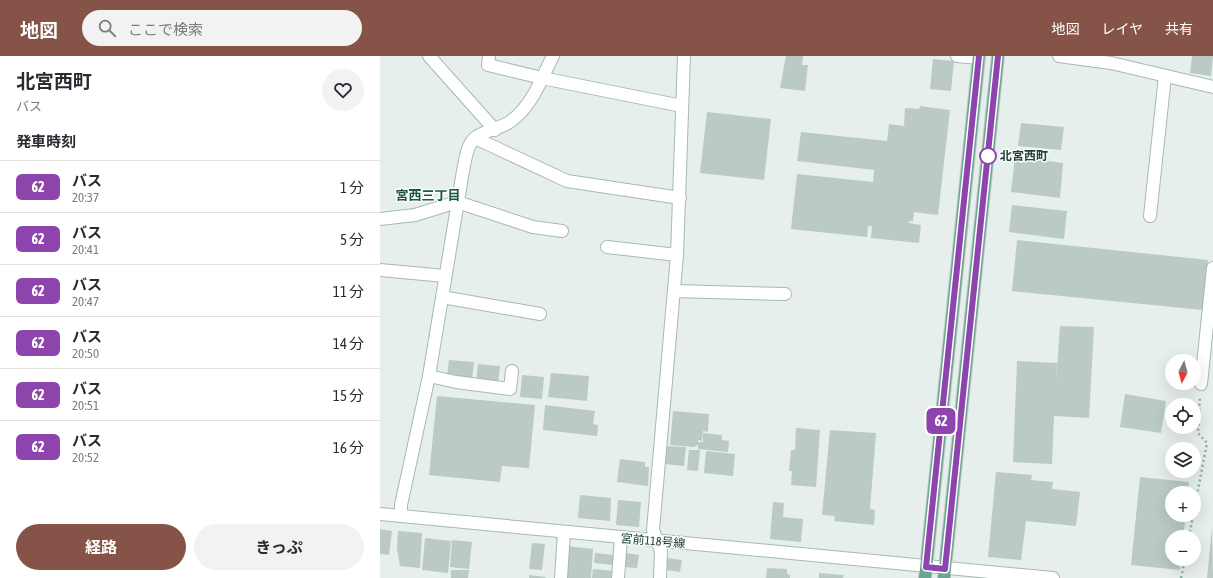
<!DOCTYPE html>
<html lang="ja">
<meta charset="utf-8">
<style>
:root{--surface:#fff;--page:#f2f2f3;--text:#2b2b33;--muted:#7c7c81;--line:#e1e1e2;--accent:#855347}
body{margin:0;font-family:"Asap Condensed","Noto Sans JP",sans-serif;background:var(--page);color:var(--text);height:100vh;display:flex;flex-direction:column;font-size:15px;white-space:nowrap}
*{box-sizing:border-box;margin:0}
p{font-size:13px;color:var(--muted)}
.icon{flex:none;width:22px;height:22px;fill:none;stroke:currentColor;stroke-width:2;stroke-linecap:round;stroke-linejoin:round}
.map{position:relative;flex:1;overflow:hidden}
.sheet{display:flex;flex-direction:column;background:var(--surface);width:380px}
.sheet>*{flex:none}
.badge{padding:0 8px;border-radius:6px;font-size:14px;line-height:26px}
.needle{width:26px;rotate:186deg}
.controls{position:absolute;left:785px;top:298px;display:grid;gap:8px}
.controls a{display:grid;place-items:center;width:36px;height:36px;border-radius:50%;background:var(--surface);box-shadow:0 4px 16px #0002;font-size:20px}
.map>.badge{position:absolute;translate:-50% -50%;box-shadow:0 0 0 2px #fff}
h2{padding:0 16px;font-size:15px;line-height:36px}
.round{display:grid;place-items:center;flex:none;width:42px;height:42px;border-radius:21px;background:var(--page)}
.headline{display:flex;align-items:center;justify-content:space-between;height:68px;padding:0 16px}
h1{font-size:19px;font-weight:700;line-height:30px}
.primary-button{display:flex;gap:8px;margin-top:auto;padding:8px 16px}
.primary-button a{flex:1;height:46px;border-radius:24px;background:var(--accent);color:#fff;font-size:16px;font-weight:700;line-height:46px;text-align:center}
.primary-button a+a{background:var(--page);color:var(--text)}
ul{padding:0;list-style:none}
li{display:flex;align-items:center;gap:12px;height:52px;padding:0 16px;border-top:1px solid var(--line)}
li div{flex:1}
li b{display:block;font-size:15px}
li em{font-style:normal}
li .badge{min-width:44px;font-weight:700;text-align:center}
header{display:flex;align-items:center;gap:24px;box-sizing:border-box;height:56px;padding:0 20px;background:var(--accent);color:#fff}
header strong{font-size:19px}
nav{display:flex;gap:22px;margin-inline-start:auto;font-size:14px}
.search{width:280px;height:36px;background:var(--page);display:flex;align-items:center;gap:10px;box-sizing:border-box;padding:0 14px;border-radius:22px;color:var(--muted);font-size:15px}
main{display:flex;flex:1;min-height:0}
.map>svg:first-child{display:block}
.building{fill:#bbcac4}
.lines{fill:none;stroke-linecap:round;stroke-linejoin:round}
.minor-casing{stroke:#a8b8b2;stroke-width:14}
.tertiary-casing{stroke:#a8b8b2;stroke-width:14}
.primary-casing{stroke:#c2cac8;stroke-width:14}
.path{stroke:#86b3a5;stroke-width:2.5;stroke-dasharray:2 3;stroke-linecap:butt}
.minor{stroke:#fff;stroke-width:12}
.tertiary{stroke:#fff;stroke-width:12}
.primary{stroke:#6aa596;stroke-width:12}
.line-casing{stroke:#fff;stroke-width:9}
.line{stroke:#8e44ad;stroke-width:6}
.stop-dot{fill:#fff;stroke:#8e44ad;stroke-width:2}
.labels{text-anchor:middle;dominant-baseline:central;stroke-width:3;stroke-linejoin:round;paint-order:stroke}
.stop-label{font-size:12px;font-weight:bold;fill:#24423a;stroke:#f7fbf9;text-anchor:start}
.street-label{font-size:12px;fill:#24423a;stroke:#f7fbf9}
.neighbourhood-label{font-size:13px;font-weight:bold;fill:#1f5548;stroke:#f7fbf9}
</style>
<header>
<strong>地図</strong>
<div class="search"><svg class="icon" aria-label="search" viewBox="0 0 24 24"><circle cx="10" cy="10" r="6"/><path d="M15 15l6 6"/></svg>ここで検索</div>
<nav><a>地図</a><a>レイヤ</a><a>共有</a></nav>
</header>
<main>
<section class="sheet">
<div class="headline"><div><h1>北宮西町</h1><p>バス</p></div><a class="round"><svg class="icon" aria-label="heart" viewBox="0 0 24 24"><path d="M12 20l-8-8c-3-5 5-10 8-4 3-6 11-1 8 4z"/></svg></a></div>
<h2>発車時刻</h2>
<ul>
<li><span class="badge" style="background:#8e44ad;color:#fff">62</span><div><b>バス</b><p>20:37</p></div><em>1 分</em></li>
<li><span class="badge" style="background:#8e44ad;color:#fff">62</span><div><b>バス</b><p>20:41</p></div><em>5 分</em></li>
<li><span class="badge" style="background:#8e44ad;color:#fff">62</span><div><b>バス</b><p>20:47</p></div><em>11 分</em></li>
<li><span class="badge" style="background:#8e44ad;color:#fff">62</span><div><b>バス</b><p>20:50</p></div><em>14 分</em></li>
<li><span class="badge" style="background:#8e44ad;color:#fff">62</span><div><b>バス</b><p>20:51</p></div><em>15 分</em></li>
<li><span class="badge" style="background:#8e44ad;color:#fff">62</span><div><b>バス</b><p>20:52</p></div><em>16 分</em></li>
</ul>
<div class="primary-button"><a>経路</a><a>きっぷ</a></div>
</section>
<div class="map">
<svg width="833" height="522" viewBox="0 0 833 522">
<rect width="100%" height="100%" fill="#e6efeb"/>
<g class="building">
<path d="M406,0h17l-1,9h6l-3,26 -25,-3z"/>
<path d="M812,0h21l-2,20 -21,-3z"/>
<path d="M553,3l21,2 -3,30 -21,-2z"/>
<path d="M540,50l30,4 -12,105 -24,-3 -1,9h-4v2l12,2 -2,18 -48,-5 1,-12h-4l-1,11 -76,-8 6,-55 76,8 1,-12 -77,-9 4,-29 86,9 2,-17 15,2 1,-18 14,1z"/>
<path d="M327,56l64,7 -7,61 -64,-7z"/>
<path d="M641,67l43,4 -3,23 -43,-4z"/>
<path d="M635,101l48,6 -3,35 -49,-6z"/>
<path d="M632,149l55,6 -3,28 -55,-7z"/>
<path d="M637,184l191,20 -5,50 -191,-19z"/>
<path d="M680,270l34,1 -5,91 -35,-2 -2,48 -39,-2 4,-101 40,2 -1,21z"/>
<path d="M69,304l25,2 -2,18 -25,-3z"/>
<path d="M98,308l22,2 -2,18 -22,-2z"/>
<path d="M171,317l38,3 -2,25 -39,-4z"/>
<path d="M142,319l22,2 -2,22 -22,-2z"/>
<path d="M745,338l41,7 -5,32 -41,-6z"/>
<path d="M57,340l98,9 -6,63 -27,-2 -2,16 -71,-7z"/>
<path d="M165,349l50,6 -2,13 5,1 -1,11 -54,-6z"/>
<path d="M293,355l36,3 -1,18 -5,-1 -1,10 -4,-1v2h5v-9l19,2v5l7,1 -1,11 -30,-3v-4l-4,2 -24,-2z"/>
<path d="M416,372l24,2 -4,57 -25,-2 1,-14h-3l2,-21h4z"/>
<path d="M450,374l46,3 -6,76 5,1 -1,15 -40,-4 1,-5 -13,-1z"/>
<path d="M285,390l21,1 -2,19 -20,-2z"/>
<path d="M309,394h11l-2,21 -11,-1z"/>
<path d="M326,395l29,3 -2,22 -29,-3z"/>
<path d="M240,403l25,3v5h4l-1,19 -31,-4z"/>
<path d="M616,416l36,3 -1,5 22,2 -1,7 28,3 -4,34 -50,-5 -5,39 -33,-3z"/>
<path d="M760,421l49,5 -1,11h-16v22h14l-3,22h-11v22h9l-1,11 -49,-5z"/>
<path d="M200,439l31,3 -1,23 -32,-3z"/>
<path d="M238,444l23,2 -2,25 -23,-2z"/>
<path d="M393,446l11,1 -1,14 20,2 -2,23 -31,-3z"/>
<path d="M832,471l1,51h-6z"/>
<path d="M0,473l12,2 -3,24 -9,-1z"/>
<path d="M18,475l24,2 -2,35 -20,-2 -3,-17z"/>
<path d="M45,482l26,3 -3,32 -26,-3z"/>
<path d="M72,484l20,2 -3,27 -19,-2z"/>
<path d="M152,487l13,1 -3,26 -13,-1z"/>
<path d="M186,490l27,3 -2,29h-27z"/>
<path d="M215,497l19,2 -1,10 -19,-2z"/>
<path d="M246,497l13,2 -2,13 -13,-1z"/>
<path d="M287,502l15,2 -2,12 -14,-2z"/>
<path d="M387,512l20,1v5l3,1v3h-24z"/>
<path d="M213,513l20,2 -1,7h-20z"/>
<path d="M71,514h18l-1,8h-17z"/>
<path d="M439,517l25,2 -1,3h-24z"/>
<path d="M149,519l17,2v1h-17z"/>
</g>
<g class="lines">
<g class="minor-casing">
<g id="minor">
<path d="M49,0l66,74"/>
<path d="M109,0l-1,9 54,13 140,28"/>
<path d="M577,0l22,2"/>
<path d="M679,0l52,7 102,24"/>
<path d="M95,82l92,43 113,17"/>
<path d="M770,160l15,-140"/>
<path d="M0,163l35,-4 42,-13 76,25 29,4"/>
<path d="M227,191l70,8"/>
<path d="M0,214l65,6"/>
<path d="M294,235l111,3"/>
<path d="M62,241l98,17"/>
<path d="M49,320l27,6 54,7 2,-18"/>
<path d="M821,328l12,-116"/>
<path d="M21,460v-11l28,-129 34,-205c2,-10 4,-28 13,-34 14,-9 28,-8 41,-21 18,-17 25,-39 36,-60"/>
<path d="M181,522l3,-46"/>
<path d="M238,522l3,-40"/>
<path d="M280,522l1,-27 -8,-21 24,-275 7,-199"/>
</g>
</g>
<g class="tertiary-casing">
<path id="tertiary" d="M0,458l673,64"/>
</g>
<g class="primary-casing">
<g id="primary">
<path d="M545,522l54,-522"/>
<path d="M564,522l54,-522"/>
</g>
</g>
<g class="path">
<path d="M814,455l13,-68 -9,-10 2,-37"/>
<path d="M809,481l4,-22"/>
<path d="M801,522l4,-19"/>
</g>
<use href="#minor" class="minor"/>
<use href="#tertiary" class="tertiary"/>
<use href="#primary" class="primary"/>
</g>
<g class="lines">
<g class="line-casing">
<path id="line" d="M599,0l-53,511 19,2 53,-513"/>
</g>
<use href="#line" class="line"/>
</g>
<circle class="stop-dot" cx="608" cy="100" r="8"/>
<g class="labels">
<g class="stop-label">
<text x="620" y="100">北宮西町</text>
</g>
<g class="street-label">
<text transform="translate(273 485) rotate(5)">宮前118号線</text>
</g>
<g class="neighbourhood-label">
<text x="48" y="139">宮西三丁目</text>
</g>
</g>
</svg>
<div class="controls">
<a><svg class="needle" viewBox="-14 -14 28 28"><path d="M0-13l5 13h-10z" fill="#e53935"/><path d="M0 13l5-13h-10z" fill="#7c7c81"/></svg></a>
<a><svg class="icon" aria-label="locate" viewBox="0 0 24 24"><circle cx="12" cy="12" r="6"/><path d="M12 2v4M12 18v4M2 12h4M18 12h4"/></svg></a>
<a><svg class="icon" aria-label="layers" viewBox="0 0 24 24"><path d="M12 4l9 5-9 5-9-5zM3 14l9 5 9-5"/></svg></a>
<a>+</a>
<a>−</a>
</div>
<b class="badge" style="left:561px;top:365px;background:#8e44ad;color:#fff">62</b>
</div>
</main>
